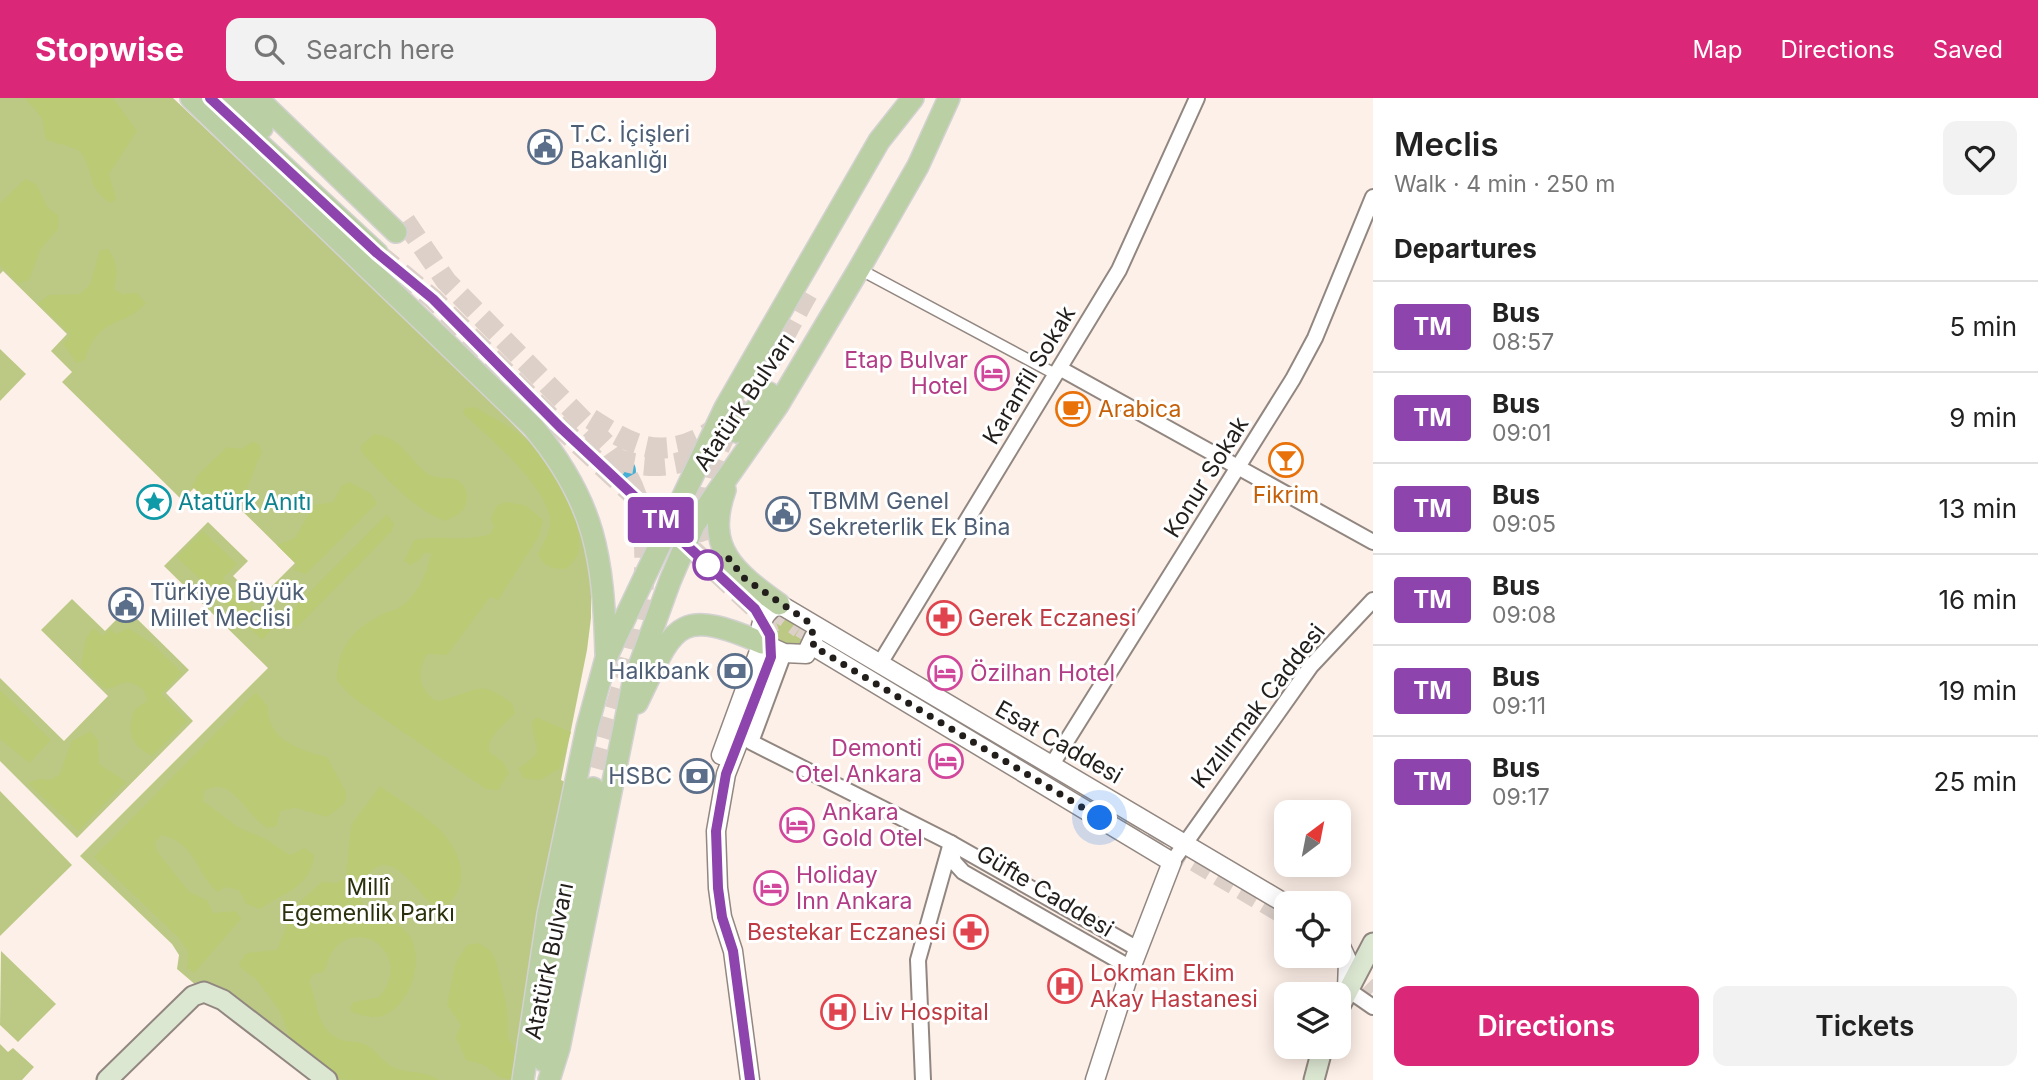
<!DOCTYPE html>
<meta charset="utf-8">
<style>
:root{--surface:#fff;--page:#f2f2f2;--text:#222;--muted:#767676;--line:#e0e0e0;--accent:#db2777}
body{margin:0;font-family:Inter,sans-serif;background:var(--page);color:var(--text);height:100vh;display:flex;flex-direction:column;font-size:26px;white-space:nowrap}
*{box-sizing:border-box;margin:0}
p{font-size:23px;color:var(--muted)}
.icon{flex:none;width:38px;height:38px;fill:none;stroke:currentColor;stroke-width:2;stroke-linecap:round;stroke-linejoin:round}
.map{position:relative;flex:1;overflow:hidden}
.drawer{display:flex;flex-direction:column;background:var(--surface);width:665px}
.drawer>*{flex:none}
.badge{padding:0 14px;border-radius:5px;font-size:24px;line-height:46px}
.needle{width:46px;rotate:32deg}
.controls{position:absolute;left:1274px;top:702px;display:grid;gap:14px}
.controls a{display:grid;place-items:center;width:77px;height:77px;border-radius:14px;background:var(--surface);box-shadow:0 4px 18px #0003;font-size:35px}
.you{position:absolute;width:35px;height:35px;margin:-18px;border:5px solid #fff;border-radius:50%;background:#1a73e8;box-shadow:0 0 0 10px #1a73e833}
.map>.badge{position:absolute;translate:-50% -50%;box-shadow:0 0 0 4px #fff}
h2{padding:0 21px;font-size:26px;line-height:63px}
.round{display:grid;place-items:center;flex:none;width:74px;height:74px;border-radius:14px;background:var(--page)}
.summary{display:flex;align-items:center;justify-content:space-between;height:119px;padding:0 21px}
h1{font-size:33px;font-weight:600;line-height:52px}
.button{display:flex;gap:14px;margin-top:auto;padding:14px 21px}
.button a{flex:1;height:80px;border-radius:14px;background:var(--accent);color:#fff;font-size:28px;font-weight:600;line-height:80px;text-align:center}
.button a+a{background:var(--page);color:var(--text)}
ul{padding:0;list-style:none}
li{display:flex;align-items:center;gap:21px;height:91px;padding:0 21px;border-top:2px solid var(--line)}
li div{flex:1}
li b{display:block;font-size:26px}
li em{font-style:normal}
li .badge{min-width:77px;font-weight:700;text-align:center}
header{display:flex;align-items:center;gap:42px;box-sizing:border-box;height:98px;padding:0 35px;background:var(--accent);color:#fff}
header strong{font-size:33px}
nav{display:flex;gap:38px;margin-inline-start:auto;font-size:24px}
.search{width:490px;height:63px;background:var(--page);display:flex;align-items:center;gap:18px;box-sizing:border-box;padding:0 24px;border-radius:14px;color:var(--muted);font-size:26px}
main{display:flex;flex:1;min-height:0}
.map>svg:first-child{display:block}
.green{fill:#bcc985}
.forest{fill:#baca75}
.water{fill:#46afd5}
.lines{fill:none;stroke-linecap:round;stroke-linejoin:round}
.tertiary-tunnel{stroke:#dcd0c9;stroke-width:18;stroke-dasharray:18 9;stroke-linecap:butt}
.primary-tunnel{stroke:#dcd0c9;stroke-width:21;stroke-dasharray:21 10;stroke-linecap:butt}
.pedestrian-casing{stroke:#928780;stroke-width:13}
.minor-casing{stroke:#928780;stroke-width:18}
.tertiary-casing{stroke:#928780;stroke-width:21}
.secondary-casing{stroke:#928780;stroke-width:23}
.primary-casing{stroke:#d3d2d1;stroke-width:24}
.pedestrian{stroke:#fff;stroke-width:10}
.minor{stroke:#fff;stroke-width:14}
.tertiary{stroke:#fff;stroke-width:18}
.secondary{stroke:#dce7d2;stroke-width:19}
.primary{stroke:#bacfa4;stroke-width:21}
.line-casing{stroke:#fff;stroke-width:16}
.line{stroke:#8e44ad;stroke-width:10}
.walk{stroke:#221e1b;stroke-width:7;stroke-dasharray:0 12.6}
.stop-dot{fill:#fff;stroke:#8e44ad;stroke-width:3.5}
.labels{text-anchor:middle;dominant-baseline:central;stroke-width:6;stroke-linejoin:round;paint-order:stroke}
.service-label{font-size:23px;fill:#4e5e75;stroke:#fff;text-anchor:start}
.hotel-label{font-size:23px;fill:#b23c85;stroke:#fff;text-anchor:start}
.street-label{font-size:23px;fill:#221e1b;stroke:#fff}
.food-label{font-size:23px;fill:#c56008;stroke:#fff;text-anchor:start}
.culture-label{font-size:23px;fill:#0d838f;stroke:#fff;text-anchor:start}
.health-label{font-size:23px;fill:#be3a42;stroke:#fff;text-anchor:start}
.park-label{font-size:23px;fill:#2c310d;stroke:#fff}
</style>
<header>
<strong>Stopwise</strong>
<div class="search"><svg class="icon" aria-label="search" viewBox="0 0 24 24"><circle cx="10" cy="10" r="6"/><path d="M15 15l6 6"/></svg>Search here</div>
<nav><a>Map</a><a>Directions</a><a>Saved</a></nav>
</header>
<main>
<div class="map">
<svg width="1373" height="982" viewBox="0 0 1373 982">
<rect width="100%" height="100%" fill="#fdf0e8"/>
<g class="green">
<path d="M0,0h173l270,255 104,106 35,73 9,27v59l-4,32 -26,130 4,2 -42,298h-196l-123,-88 -27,-23 2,-14 -7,-11 -92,-88 188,-188 -104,-102 44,-44 40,39 -15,15 25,24 37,-37 -66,-65 -12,13 -23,-23 -12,12 -120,-118 10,-10 -21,-21 16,-17 -64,-63 -3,3z"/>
<path d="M0,251l26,25 -26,27z"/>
<path d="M72,501l33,32 22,-22 62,61 -23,23 27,28 -116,117 -77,-77v-83l64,63 44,-45 -67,-66z"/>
<path d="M772,510l35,13 6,25 -38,4 -13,-29z"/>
<path d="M0,693l72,74 -72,71z"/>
<path d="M1,853l55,53 -38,38 -18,-17z"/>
<path d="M0,946l8,8 5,-4 21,19 -12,13h-22z"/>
</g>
<g class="forest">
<path d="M25,0h88l24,33 -28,43 7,25 -5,4c-25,-15 -16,-31 -30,-50 -6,-8 -25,-8 -35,-14l-4,-21z"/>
<path d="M25,81l11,5 12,24 11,8 -1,13 -17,19 -12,32 -11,3 -18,-18v-62z"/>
<path d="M108,151c10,13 10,24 6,40l8,5 15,-1 9,10c-24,27 -47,11 -61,57l-8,3 -14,-19 8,-9 -33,-32 11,-8 31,-1 10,-9 10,-35z"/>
<path d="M475,309c16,10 37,20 51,33 22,20 63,86 51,116 -2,5 -7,9 -11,13 -13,0 -23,-2 -28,-15 5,-10 14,-24 12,-36 -5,-34 -63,-82 -87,-105l2,-5z"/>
<path d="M374,336c26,3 33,22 50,37 12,10 18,5 30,8 13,3 17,21 9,31 -4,5 -12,8 -18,11 -34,-13 -58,-43 -83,-68l-1,-7z"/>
<path d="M252,344l6,1 4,10c-12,21 -9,32 -27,51l-9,-8 -12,12 -22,-22 6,-11 29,-28 14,2z"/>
<path d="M350,384l20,11 7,10 -71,71 -13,-4 4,-5 -20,-20 18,-7 19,-33 19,-3 9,-17z"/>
<path d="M505,404l20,3 18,15 -4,16 -41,64 -8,-3 -43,58 -19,-1c-13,16 -9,37 9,47 15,-1 37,-15 49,-12 9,2 18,9 26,14l3,10 -19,19 -7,11v9l14,10 6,11 -11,17 -12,-1 -134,-92 -15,-16c0,-34 16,-52 46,-67 5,-3 11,-3 15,-6 18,-10 30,-35 33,-55h-7l-6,8 -8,4 -6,-4 10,-21c25,-6 50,3 76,-6l4,-7 -3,-8 5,-13z"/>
<path d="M387,416l7,10 -2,7 -96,97 -11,-11z"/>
<path d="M203,433l34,33 -14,14 50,50 -11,12 -85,-83z"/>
<path d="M93,530l10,8 8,-7 5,5 12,-6 25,16 29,29 -21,21 26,27 -35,35c-22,-12 -26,-23 -17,-47l12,-8 -3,-11c-23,-15 -19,-3 -39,-1l-24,-24 5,-27z"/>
<path d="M0,592l51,50 -22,23 -29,-24z"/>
<path d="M256,594l12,15c-2,32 33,44 59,50l20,37 -3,10 -17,13 -31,-9 -16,3 -3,15 -9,2c-23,-11 -34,-54 -64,-37l-1,10 35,26 28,12 24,16 15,-7 9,7c-3,33 -30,37 -54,54l-14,-5 -7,-14 -13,-3 -8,5c-24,-20 -20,-47 -56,-57l-7,7 2,9 32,41 18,8 6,13 23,-2 5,8 -47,54 -7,-5 1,-16 -9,-14 -85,-81z"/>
<path d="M536,619l35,15 -12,37 -19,11 -17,-2 -4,-10c30,-20 14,-17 13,-45z"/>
<path d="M90,633l8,9 1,24 27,18 -48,49 -50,-48 11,-4 11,1 10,-6 11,-32z"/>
<path d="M380,688c19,14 41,26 58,42 25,24 36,63 1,82 -24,-15 -53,-81 -80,-18l5,17c14,9 37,13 46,27 15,24 0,70 -27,80 -10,3 -22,-1 -32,-4l-1,-5 4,-5 25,-5c33,-36 -12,-80 -43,-50 -7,7 -8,16 -12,25l-11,2 -4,8c10,21 6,49 33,58 7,2 15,1 22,4 11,4 18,18 29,23 16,8 31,2 46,13h-97l-51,-39 -11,-30 -24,-32 -15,-11 -2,-5 8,-10 30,-3 18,-44 27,-24 14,1 10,-5 5,-53z"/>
<path d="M479,845l12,8 5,10 11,46 1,31 7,11 -3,31 -13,-3 -15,-12 -18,-5 -10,-23 5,-12 -14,-20 8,-41 12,-19z"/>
</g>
<circle class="water" cx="623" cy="373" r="13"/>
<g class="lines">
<g class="tertiary-tunnel">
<path d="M800,530l486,289"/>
<path d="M1347,868l26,26"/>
</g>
<g class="primary-tunnel">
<path d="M405,123l41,60 160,163c11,16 24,32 30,51 29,95 -21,200 -43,293"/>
<path d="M377,155l56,46 127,128 196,182c15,19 18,38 11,60"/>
<path d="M591,321c21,13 44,29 69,29 77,0 116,-101 149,-157"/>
<path d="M614,360c32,12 70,10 99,-10"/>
<path d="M724,469c-33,-49 -17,-100 9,-147"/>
<path d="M770,507l30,23"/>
</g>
<g class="pedestrian-casing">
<path id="pedestrian" d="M859,171l198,106"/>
</g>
<g class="minor-casing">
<g id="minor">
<path d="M1061,271l312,173"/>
<path d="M784,555l-33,89 200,101 187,106"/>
<path d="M879,567l240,-395 78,-172"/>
<path d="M1051,668l242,-387 22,-41 58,-141"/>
<path d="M951,749l3,15 9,10 168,96"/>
<path d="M1172,764l139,-196 62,-66"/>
<path d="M1347,891l26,18"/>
<path d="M923,982l-5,-120 33,-117"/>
</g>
</g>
<g class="tertiary-casing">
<g id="tertiary">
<path d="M762,545c-5,-16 1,-31 17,-39l507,300"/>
<path d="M762,545l22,10 22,1 8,-17"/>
<path d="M813,548l359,216 -41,106 -36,112"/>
<path d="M721,657l41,-112"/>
<path d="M1339,844l9,20 -1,27"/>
<path d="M750,982l-17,-129 -11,-34 -4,-29 -2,-57 10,-57 41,-105"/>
</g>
</g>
<g class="secondary-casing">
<g id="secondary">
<path d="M1339,910l34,-65"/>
<path d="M107,982l86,-84 11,-4 19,8 104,80"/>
<path d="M1314,982l9,-34"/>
</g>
</g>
<g class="primary-casing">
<g id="primary">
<path d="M191,0l342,329c63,76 70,130 73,226"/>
<path d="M231,0l31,30"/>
<path d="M257,0l139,134"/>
<path d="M237,25l140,130"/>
<path d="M736,334l33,-39"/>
<path d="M725,392c-21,59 10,82 54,114"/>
<path d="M637,605c37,-76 38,-98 125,-60"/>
<path d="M544,963l1,-20 48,-253"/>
<path d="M523,982l25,-166 39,-186 19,-70 119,-250 154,-267 34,-43"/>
<path d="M549,982l10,-32 74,-365 37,-102 24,-56 84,-120 81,-136 59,-103 31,-68"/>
</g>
</g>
<use href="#pedestrian" class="pedestrian"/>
<use href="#minor" class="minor"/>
<use href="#tertiary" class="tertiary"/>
<use href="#secondary" class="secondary"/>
<use href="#primary" class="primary"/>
</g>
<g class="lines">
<g class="line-casing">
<path id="line" d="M210,0l167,155 56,46 127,128 195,182 15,26 1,22 -45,117 -10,57 2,57 4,29 11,34 17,129"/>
</g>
<use href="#line" class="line"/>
<path class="walk" d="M708,467l18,-10 18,23 63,43 8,17 -2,8 287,172"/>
</g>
<defs>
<g id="civic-ring" transform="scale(1.75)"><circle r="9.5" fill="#fff" stroke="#5c6f8a" stroke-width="1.5"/><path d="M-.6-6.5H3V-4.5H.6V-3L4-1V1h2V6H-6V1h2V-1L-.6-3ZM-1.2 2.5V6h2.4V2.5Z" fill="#5c6f8a"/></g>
<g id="hotel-ring" transform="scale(1.75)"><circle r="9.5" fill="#fff" stroke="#d1479c" stroke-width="1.5"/><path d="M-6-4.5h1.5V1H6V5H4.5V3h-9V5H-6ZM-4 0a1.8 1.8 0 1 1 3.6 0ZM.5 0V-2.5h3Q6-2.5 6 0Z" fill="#d1479c"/></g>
<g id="cafe-ring" transform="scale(1.75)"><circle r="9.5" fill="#fff" stroke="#e8710a" stroke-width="1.5"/><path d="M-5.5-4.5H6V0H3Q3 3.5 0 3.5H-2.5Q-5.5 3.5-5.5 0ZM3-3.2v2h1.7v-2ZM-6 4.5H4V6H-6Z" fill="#e8710a"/></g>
<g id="bar-ring" transform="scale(1.75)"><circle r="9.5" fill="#fff" stroke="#e8710a" stroke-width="1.5"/><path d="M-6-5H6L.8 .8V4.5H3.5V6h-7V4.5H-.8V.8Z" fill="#e8710a"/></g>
<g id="sight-ring" transform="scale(1.75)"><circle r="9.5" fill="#fff" stroke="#0f9aa8" stroke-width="1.5"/><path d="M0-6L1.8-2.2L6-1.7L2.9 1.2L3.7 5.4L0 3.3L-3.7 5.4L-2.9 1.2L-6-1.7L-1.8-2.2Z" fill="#0f9aa8"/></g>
<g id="pharmacy-ring" transform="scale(1.75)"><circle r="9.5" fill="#fff" stroke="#e0444e" stroke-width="1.5"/><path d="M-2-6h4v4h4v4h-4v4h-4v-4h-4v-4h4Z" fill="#e0444e"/></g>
<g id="bank-ring" transform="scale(1.75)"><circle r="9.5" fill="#fff" stroke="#5c6f8a" stroke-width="1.5"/><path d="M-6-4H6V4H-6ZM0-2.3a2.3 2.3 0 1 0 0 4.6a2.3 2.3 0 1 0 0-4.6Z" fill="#5c6f8a"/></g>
<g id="hospital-ring" transform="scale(1.75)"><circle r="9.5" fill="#fff" stroke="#e0444e" stroke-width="1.5"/><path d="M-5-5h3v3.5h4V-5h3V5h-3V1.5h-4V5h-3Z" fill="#e0444e"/></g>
</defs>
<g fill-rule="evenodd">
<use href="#civic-ring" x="545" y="49"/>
<use href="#hotel-ring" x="992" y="275"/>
<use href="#cafe-ring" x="1073" y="311"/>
<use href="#bar-ring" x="1286" y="362"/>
<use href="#sight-ring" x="154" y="404"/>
<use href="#civic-ring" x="783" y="416"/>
<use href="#civic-ring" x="126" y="507"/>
<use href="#pharmacy-ring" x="944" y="520"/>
<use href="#bank-ring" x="735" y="573"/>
<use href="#hotel-ring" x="945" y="575"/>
<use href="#hotel-ring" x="946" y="663"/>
<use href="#bank-ring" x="697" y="678"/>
<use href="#hotel-ring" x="797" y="727"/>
<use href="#hotel-ring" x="771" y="790"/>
<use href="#pharmacy-ring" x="971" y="834"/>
<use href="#hospital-ring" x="1065" y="888"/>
<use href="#hospital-ring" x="838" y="914"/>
</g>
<circle class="stop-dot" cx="708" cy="467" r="14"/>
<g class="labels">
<g class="service-label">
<text x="570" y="36">T.C. İçişleri<tspan x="570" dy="26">Bakanlığı</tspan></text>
<text x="808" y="403">TBMM Genel<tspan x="808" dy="26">Sekreterlik Ek Bina</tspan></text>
<text x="150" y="494">Türkiye Büyük<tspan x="150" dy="26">Millet Meclisi</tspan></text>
<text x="710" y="573" text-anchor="end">Halkbank</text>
<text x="672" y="678" text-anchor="end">HSBC</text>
</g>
<g class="hotel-label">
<text x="968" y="262" text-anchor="end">Etap Bulvar<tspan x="968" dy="26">Hotel</tspan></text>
<text x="970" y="575">Özilhan Hotel</text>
<text x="922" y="650" text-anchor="end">Demonti<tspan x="922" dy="26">Otel Ankara</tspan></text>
<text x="822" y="714">Ankara<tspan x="822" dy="26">Gold Otel</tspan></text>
<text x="796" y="777">Holiday<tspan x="796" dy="26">Inn Ankara</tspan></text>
</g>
<g class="street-label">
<text transform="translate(1029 277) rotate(-59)">Karanfil Sokak</text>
<text transform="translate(744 304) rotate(-56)">Atatürk Bulvarı</text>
<text transform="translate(1206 379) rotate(-58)">Konur Sokak</text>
<text transform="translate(1258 608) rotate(-52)">Kızılırmak Caddesi</text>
<text transform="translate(1059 644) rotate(30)">Esat Caddesi</text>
<text transform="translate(1045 793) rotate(31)">Güfte Caddesi</text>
<text transform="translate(549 863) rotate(-78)">Atatürk Bulvarı</text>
</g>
<g class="food-label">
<text x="1098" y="311">Arabica</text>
<text x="1286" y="397" text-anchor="middle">Fikrim</text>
</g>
<g class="culture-label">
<text x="178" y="404">Atatürk Anıtı</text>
</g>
<g class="health-label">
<text x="968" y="520">Gerek Eczanesi</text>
<text x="946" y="834" text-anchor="end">Bestekar Eczanesi</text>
<text x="1090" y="875">Lokman Ekim<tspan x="1090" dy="26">Akay Hastanesi</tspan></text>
<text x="862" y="914">Liv Hospital</text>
</g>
<g class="park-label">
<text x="368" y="789">Millî<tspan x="368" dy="26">Egemenlik Parkı</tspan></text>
</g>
</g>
</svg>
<div class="controls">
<a><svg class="needle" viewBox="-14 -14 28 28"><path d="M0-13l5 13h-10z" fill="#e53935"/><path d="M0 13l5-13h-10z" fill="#767676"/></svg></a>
<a><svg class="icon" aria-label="locate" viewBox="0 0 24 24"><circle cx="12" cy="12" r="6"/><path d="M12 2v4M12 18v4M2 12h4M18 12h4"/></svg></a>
<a><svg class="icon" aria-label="layers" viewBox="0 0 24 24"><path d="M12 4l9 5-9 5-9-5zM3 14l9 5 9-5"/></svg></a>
</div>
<div class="you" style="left:1100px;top:720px"></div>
<b class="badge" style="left:661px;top:422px;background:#8e44ad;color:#fff">TM</b>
</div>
<section class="drawer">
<div class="summary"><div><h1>Meclis</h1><p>Walk · 4 min · 250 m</p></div><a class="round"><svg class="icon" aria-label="heart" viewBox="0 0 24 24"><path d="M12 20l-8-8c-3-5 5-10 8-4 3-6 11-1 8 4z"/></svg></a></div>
<h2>Departures</h2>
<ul>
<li><span class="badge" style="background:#8e44ad;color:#fff">TM</span><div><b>Bus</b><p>08:57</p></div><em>5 min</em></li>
<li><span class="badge" style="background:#8e44ad;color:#fff">TM</span><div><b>Bus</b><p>09:01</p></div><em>9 min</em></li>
<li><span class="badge" style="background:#8e44ad;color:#fff">TM</span><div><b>Bus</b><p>09:05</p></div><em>13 min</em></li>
<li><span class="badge" style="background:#8e44ad;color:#fff">TM</span><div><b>Bus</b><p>09:08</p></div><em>16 min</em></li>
<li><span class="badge" style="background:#8e44ad;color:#fff">TM</span><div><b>Bus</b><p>09:11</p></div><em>19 min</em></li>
<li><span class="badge" style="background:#8e44ad;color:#fff">TM</span><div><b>Bus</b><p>09:17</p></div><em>25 min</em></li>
</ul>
<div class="button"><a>Directions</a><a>Tickets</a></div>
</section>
</main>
